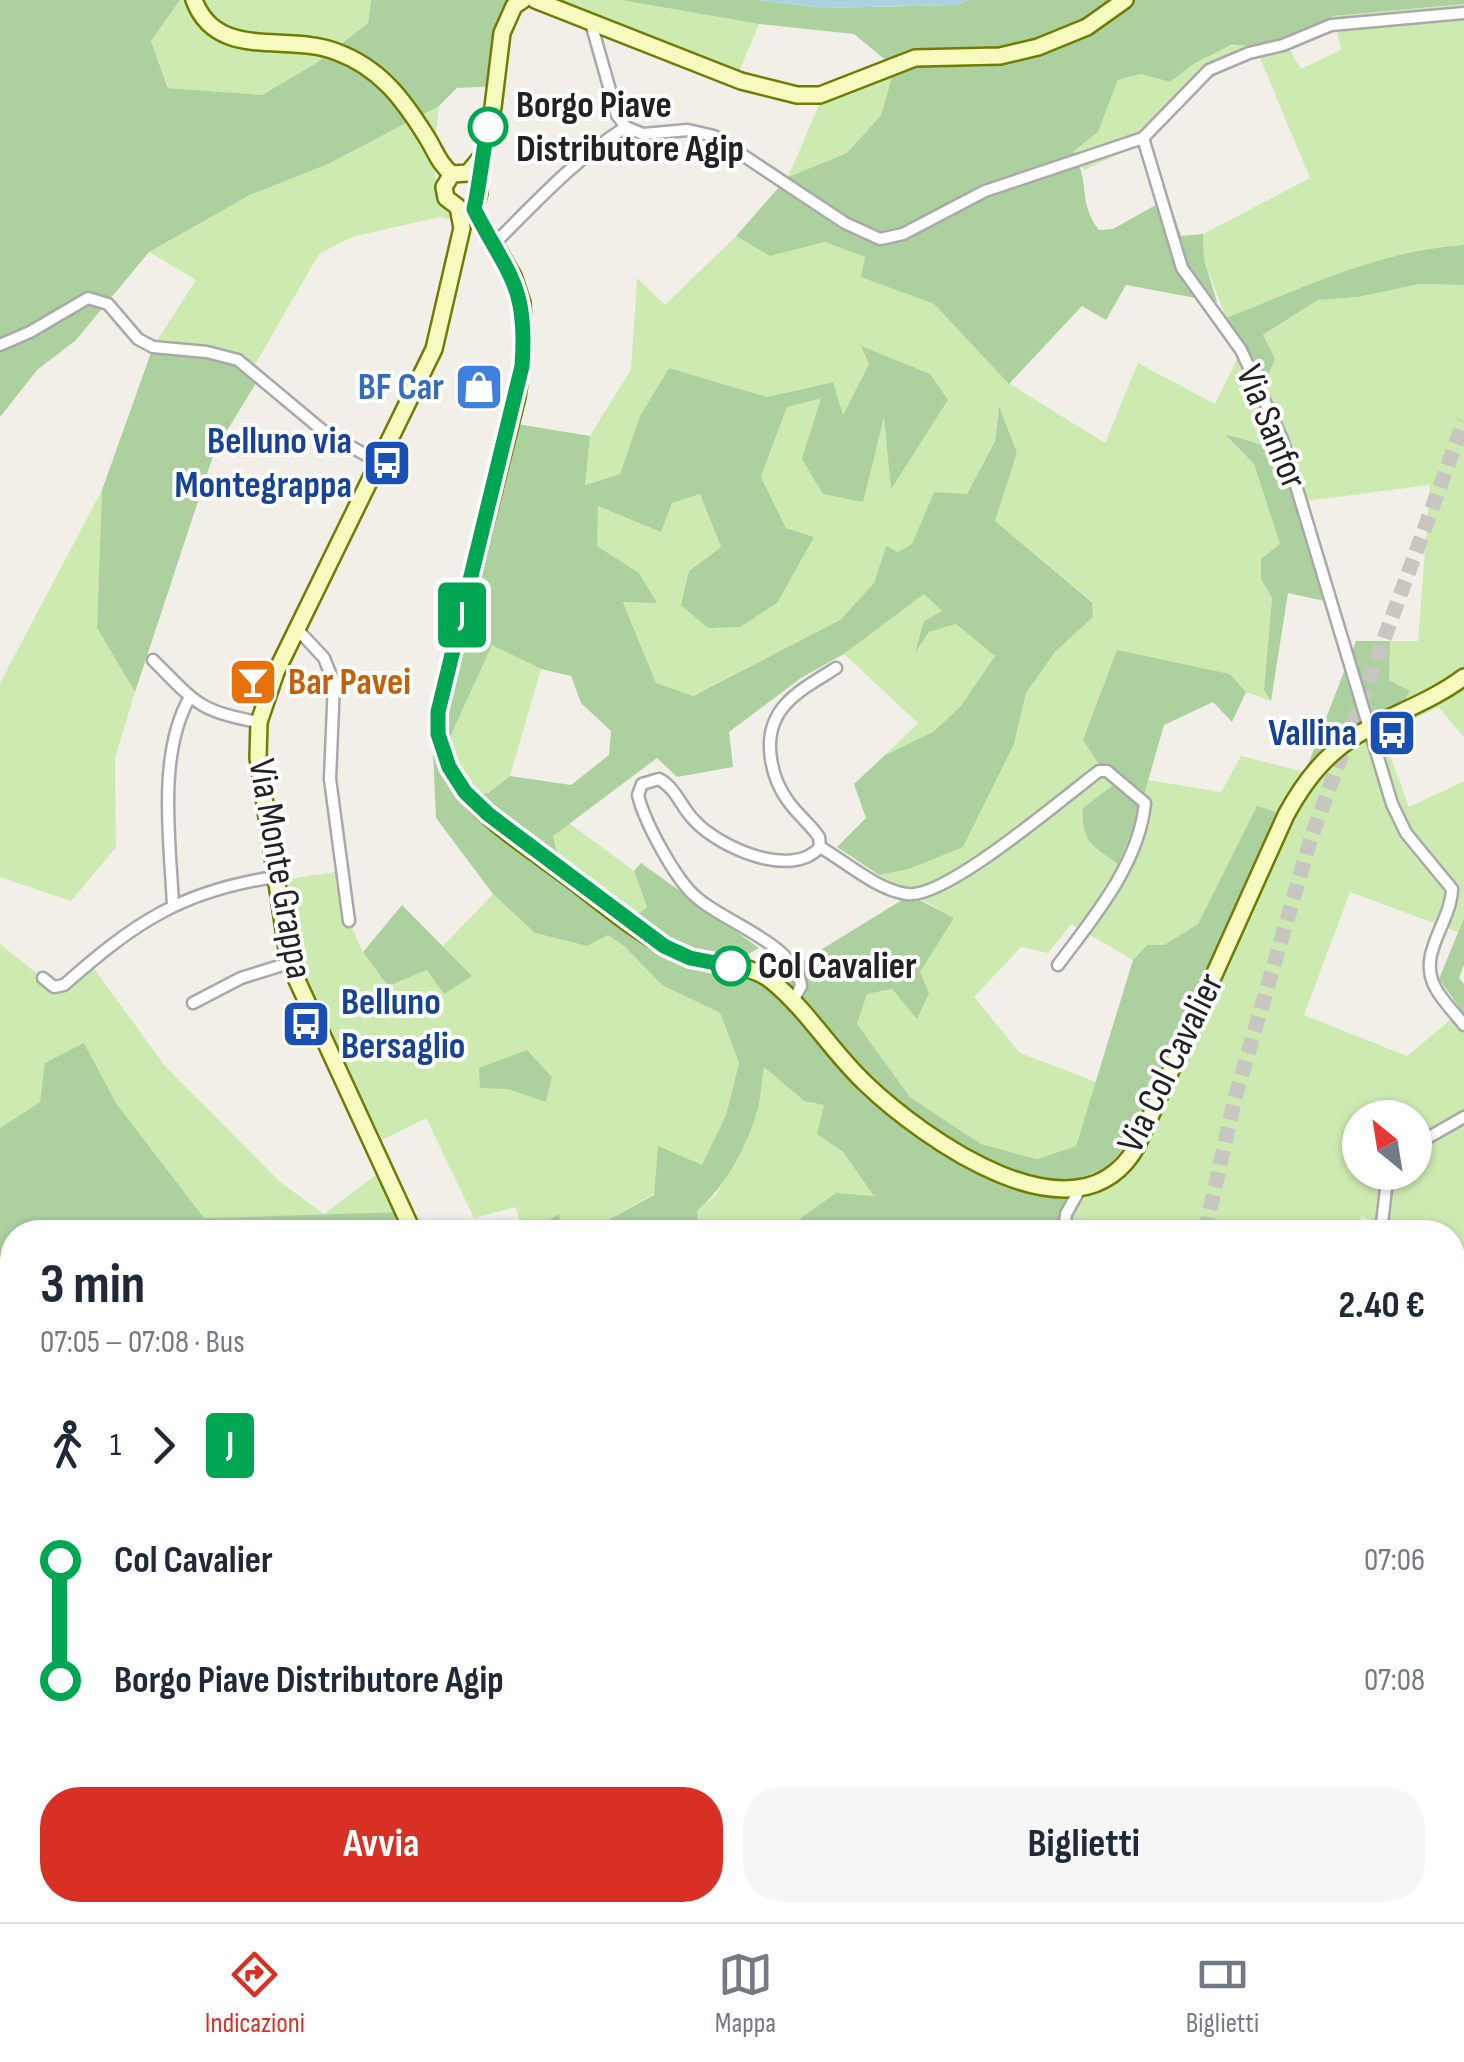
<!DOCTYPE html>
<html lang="it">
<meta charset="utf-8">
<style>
:root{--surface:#fff;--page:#f6f6f7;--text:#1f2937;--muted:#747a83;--line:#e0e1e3;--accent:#d93025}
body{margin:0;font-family:"Sofia Sans Condensed",sans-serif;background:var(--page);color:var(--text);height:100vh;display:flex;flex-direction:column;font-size:38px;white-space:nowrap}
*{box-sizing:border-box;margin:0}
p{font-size:32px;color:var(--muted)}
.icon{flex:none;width:55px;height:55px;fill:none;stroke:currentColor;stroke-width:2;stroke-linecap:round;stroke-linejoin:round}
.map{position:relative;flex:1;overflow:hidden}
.drawer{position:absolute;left:0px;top:1220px;width:1465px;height:702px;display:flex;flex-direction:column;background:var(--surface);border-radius:40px 40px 0 0;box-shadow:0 2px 8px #0004}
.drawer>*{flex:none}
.badge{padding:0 20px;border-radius:8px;font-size:35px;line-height:65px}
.needle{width:65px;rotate:330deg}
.controls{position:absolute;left:1342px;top:1100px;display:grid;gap:20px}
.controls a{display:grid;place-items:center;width:90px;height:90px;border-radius:50%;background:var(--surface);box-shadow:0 2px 8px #0004;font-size:50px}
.map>.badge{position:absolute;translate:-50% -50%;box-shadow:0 0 0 5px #fff}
.legs{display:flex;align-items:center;gap:15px;height:110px;padding:0 40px;font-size:32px}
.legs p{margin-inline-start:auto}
.overview{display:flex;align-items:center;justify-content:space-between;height:170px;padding:0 40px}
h1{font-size:55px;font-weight:700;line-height:75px}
.button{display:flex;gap:20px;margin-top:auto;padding:20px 40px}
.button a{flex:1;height:115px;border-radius:40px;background:var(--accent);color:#fff;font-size:40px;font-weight:700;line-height:115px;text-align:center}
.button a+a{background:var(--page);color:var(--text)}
ul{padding:0 40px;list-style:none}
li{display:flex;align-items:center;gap:35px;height:120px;font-size:38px}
li i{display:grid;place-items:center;width:15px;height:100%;margin:0 12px;background:currentColor}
li i::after{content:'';width:25px;height:25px;margin:-12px;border:8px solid;border-radius:50%;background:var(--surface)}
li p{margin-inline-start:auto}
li:first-child i{background:linear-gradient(#0000 50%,currentColor 0)}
li:last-child i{background:linear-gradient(currentColor 50%,#0000 0)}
.dock{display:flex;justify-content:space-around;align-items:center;height:140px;border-top:2px solid var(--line);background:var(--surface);font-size:28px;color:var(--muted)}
.dock a{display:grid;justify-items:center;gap:5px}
.dock .active{color:var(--accent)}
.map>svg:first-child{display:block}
.grass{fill:#cdebb0;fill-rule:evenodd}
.forest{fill:#add19e;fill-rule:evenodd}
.water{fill:#aad3df}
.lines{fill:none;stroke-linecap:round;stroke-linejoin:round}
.secondary-tunnel{stroke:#c8c6c1;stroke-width:15;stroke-dasharray:15 8;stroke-linecap:butt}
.street-casing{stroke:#a9a9a9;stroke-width:15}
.secondary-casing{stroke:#707d05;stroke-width:20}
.street{stroke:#fff;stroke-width:10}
.secondary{stroke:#f7fabf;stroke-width:15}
.line-1-casing{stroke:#fff;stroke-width:22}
.line-1{stroke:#00a651;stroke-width:15}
.stop-1-dot{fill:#fff;stroke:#00a651;stroke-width:5}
.labels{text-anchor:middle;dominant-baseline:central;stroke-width:8;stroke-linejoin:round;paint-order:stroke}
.stop-label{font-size:38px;font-weight:bold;fill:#222;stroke:#fff;text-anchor:start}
.shop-label{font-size:38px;font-weight:bold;fill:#366cbe;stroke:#fff;text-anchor:end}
.street-label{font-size:38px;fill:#222;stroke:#fff}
.transit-label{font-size:38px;font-weight:bold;fill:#164399;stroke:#fff;text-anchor:end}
.food-label{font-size:38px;font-weight:bold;fill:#c56008;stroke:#fff;text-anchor:start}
</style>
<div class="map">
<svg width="1464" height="1922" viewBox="0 0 1464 1922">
<rect width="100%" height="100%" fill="#f2efe9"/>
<g class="grass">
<path d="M180,0h191l-3,23 -50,39 -56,33 -93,-7 -18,-47z"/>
<path d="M529,0h92l138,24 -22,52z"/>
<path d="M1464,4v241c-84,5 -161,43 -238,73l-22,-59 -1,-25 107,-56 -55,-132 -46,18 -68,80 -57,26 -11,-18 25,-20 20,-52 23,-6 29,8c18,-14 41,-34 64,-36 17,-2 31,-3 49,-7l18,30 40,-19 -7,-34z"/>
<path d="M896,68l-15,47 -34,38 -59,24 34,-79z"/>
<path d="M439,106l-6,52 4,30 20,32 -18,-3 -87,20 -33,17 -66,114 -100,-21 43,-67 -47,-28 101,-57 78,-31z"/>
<path d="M736,236l34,19 55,-13 40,15 -3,20 72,27 76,80 95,59 33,-80 77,41 27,-55 76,-49 40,-3 62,-13 44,1v453l-25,-31 -57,27 27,73 55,-26v137l-6,14 -108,-40 -46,123 103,41 54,-45 3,3v558l-12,-1v-339h-54v-3l-37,-13 -2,16h-289l-9,-20 21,-35 25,-10 150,-360 -59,117 -34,21h-17l-14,15 -62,-36 -23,29 -27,-6 -47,50 46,56 76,29 -20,64 -39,13 -56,-15 -71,-47 -54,-73 11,-30 25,-5 25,29 2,-46 35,-54 -75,-43 30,-6 105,-125 12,-51 29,-41 38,-35 -1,-16 -97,-80 22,-68 -19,-44 -3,31 -28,54 -33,-2 -22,53 -14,7 -12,-5 -12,36 -34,37 -148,76 -36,-13 -33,-82 33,2 -17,-30 -43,-27 2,-41 74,-2 28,-10 21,54 -32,24 124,-34 -27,-9 -25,-51 26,-70 34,-10 41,105 23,-89 6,74 57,-87 -86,-52 7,16 -26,52 -11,-34 -65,15 -98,-29 -29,48 -20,58 -36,11 6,-49 41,-67 6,-91 28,27zM1226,437l56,22 24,42 124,-16 -12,156h-28l-1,40 -84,91 -64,-16 -20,36 -73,-12 -30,84 -35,-56 30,-23 4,-134 113,23 16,18 25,9 -7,-11 8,-92 -11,-19 19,-35 -26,-80zM1360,1118h55v54h-55z"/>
<path d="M102,490l-5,138 38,64 -20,66 1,89 -45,54 -71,-24v-194z"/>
<path d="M924,594l19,17 -19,10 -6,28 11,-17 27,-8 39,32 -35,51 -27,25 -48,23 33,-32 -74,-69z"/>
<path d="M492,644l49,25 -31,107 -22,17 -27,4 -10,-62z"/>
<path d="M569,823l65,48 13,36 -24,20 -58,-42 -12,-49z"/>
<path d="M340,871l9,50 14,31 64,18 44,7 -28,-31 50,-52 42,39 52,13 21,-11 16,11 38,39 58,28 19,50 -13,52 -24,51 -94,54 -48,7 -2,-12 -28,17h-8l-6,-25 -42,11 -48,-100 -56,28 -69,-144 -30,-120z"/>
<path d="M0,944l54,43 36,-24 75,103 115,116 44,32 57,-43 18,41 -195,6 -88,-115 -32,-59 -44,58 -40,26z"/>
<path d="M764,1067l40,34 20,4 -6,29 25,18 32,45 -74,21 -3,14 -99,-2 -2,-19 20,-17 40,-81z"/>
<path d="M12,1840v70h144l-3,12h-153v-73z"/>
<path d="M787,1910h557l7,12h-557z"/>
</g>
<g class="forest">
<path d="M0,0h180l-29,41 17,47 94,7 56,-33 50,-39 3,-23h158l-15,11 -16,75 -41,2 -18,18 -111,58 -78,31 -101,57 -73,88 -39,30 -37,47z"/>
<path d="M621,0h137l65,8 132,-3 15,-5h494v4l-130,12 -51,23 -28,7 -24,-1 -36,18 -25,19 -29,-8 -23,6 -20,52 -25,20c18,30 4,50 26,78l14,-1 55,-31 13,38 22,-2 1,25 13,43 -91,-17 -20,35 -24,-14 -73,78 -75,-80 -73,-27 4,-20 -40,-15 -55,14 -34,-20 52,-59 59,-24 34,-38 14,-47 -41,-34 -95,-10z"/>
<path d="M1464,245v40l-44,-1 -62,13 -40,3 -55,35 12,24 -12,28 -37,-69c77,-30 154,-68 238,-73z"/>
<path d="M861,346l69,28 18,26 -57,89 -7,-72 -21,85 -40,-8 -21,-35 19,-61 -34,9 -26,70 25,51 28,9 -37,66 -37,24 -32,1 -27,-23 8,-34 32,-24 -21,-53 -28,9 -11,29 -63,-26 -1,40 42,27 18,30 -34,-1 33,81 37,13 147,-76 34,-37 12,-37 12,6 14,-8 22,-52 33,2 28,-53 4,-35 18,47 -22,68 97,81 1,15 -38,35 -29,41 -12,51 -51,103 -54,22 -30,6 -42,-28 29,-29 -12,-34 31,-29 48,-23 27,-25 35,-51 -39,-32 -27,8 -14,21 9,-32 18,-10 -18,-17 -80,60 -43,24 -72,54 4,35 -56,10 -20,-19 -104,78 12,49 58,42 24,-20 -13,-36 7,-8 118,85 -20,11 53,51 -4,-40 122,-75 44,23 -34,54 9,21 -12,26 -25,-30 -25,5 -10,30 53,73 71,47 56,15 39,-13 57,-186 14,-15h17l34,-21 59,-118 22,7 -151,330 -21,24 -25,10 -20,35 8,20h-272l3,-14 35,-25 38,3 -31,-44 -26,-18 7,-29 -20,-4 -40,-34c-3,16 -3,33 -8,48 -12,36 -31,72 -59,96l2,19 7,2h-176l29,-18 2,13 47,-7 46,-25 4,-49 44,19 24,-50 13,-52 -19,-50 -58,-28 -38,-39 -16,-11 -21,11 -52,-13 -42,-39 -57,-76 -4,-87 73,-309 85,14 -5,49 35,-11 20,-58 29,-48 98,29 66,-15 10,33 26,-51zM492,645l49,24 30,7 10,27 30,28 -2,24 -38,30 -61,-9 -22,17 -27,3 -10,-61z"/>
<path d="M153,347l54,5 54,23 -46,75 -80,242 -38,-64 5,-138z"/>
<path d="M1225,435c19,4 44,10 58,25 30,33 40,101 51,143l-46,-10 -17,108 -7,-11 8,-92 -11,-19v-20l19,-15 -26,-80z"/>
<path d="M1356,641h34l-1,39 21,11 -8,14 -97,67z"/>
<path d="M1117,650l113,24 16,18 -14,30 -19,-20 -49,23 -26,91 -20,48c-26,-18 -37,-23 -35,-56l30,-23 -30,-45z"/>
<path d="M402,905l70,71 -28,18 -17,-24 -39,16 -25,-34z"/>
<path d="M1464,918v47l-5,13 5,6v30l-25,-35z"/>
<path d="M84,1043l32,60 88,115 195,-6 9,20h-396v260l-12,14v-378l40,-26 5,-39z"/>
<path d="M527,1050l25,27 -6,25 -38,-13 -28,-1 -1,-20z"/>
<path d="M1464,1644v278h-25v-12h13v-240l8,-1z"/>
<path d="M12,1676v164l-12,9v-161z"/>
</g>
<path class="water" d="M758,0h212l-15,5 -132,3z"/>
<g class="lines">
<g class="secondary-tunnel">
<path d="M1205,1232l30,-134 76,-260 153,-417"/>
<path d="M1043,1922l3,-12"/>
</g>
<g class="street-casing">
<g id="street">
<path d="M591,23l26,92 9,12"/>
<path d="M626,127l17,7 45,-4 26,6 131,87 35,16 23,-5 82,-43 158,-53 66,-68 40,-17 34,-8 48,-20 133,-12"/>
<path d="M1143,138l39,130 59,82 41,89 110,365 14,29 46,56c-1,34 -35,64 -17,98 7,14 20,26 29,38"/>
<path d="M494,244c42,-42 81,-85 132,-117"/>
<path d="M0,345l30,-13 58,-34 20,6 30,35 15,8 54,5 31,8 84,70 56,32"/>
<path d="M297,629l27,29 10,25 -4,96 19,142"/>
<path d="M153,660c42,42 46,52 106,62"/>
<path d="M820,847c26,15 57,43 87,47 38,6 157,-97 192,-123h8l38,32c-6,61 -52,115 -87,162"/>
<path d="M173,905c-3,-64 -16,-151 17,-208"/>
<path d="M43,978l11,9 10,-2c70,-62 117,-94 211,-108"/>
<path d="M793,1001l8,-15c-5,-42 -76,-63 -105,-89 -21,-18 -52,-76 -58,-102l4,-11 17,-5c17,9 22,28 35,41 24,27 98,60 126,27l-1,-10c-9,-13 -22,-23 -31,-36 -11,-15 -17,-33 -18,-52 -2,-44 33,-60 66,-81"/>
<path d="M193,1003l48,-25 48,-15"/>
<path d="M1415,1145l49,-28"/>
<path d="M1064,1232l2,-18 15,-27"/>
<path d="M1381,1232l6,-52 5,-8"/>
<path d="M724,1910l9,12"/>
<path d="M1311,1910l9,12"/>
<path d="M761,1922l16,-12"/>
</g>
</g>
<g class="secondary-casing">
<g id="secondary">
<path d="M194,0c23,62 94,32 143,52 43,16 66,47 89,84 9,14 13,28 26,38"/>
<path d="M535,0l206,81 56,14h23l95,-37 85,-2 38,-9 49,-20 38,-27"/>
<path d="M474,209l39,67 9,27 2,43 -7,51 -79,314c-1,26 6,51 20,72 27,38 73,66 110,94 35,26 72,59 112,77 30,14 67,6 93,28 35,29 59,70 92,101 56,54 213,168 272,63l149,-331c13,-24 27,-45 48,-63 36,-32 91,-45 130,-75"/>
<path d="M473,215l6,-22v-20l14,-66 9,-74 12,-27 9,-6"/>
<path d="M413,1232l-124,-269 -31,-205 1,-36 17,-50 158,-323 28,-121 -4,-21 -12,-9 -2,-11 8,-13 16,-1 14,-17"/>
<path d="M154,1922l4,-12"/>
</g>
</g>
<use href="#street" class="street"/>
<use href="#secondary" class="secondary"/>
</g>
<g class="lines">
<g class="line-1-casing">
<path id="line-1" d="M488,127c-6,28 -8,56 -14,82 34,67 54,75 48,157l-84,346v22l11,33 16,25 23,22 176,132 26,12 41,8"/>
</g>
<use href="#line-1" class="line-1"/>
</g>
<defs>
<g id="shop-square" transform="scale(2.5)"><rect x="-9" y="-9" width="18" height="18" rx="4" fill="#3f7fe0" stroke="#fff"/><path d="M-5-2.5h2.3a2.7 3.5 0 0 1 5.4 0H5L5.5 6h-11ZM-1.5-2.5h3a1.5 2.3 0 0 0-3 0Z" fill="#fff"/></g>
<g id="bus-square" transform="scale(2.5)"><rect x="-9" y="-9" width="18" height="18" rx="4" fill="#1a4fb4" stroke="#fff"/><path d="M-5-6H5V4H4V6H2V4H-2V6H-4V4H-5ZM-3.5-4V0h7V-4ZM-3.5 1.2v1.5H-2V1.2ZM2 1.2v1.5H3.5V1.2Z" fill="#fff"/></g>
<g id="bar-square" transform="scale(2.5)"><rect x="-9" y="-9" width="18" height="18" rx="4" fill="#e8710a" stroke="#fff"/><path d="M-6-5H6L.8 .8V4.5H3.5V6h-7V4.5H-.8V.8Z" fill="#fff"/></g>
</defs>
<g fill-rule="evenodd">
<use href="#shop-square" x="479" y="387"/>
<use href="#bus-square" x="387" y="463"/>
<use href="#bar-square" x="253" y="682"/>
<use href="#bus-square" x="1392" y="733"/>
<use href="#bus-square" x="306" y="1024"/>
</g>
<g class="stop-1-dot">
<circle cx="488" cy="127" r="18"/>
<circle cx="731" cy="966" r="18"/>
</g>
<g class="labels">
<g class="stop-label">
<text x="516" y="105">Borgo Piave<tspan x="516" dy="44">Distributore Agip</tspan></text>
<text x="758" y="966">Col Cavalier</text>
</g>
<g class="shop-label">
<text x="444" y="387">BF Car</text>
</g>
<g class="street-label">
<text transform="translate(1271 427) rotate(68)">Via Sanfor</text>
<text transform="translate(280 869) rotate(80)">Via Monte Grappa</text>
<text transform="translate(1171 1063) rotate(-64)">Via Col Cavalier</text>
</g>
<g class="transit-label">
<text x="352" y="441">Belluno via<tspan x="352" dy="44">Montegrappa</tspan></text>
<text x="1357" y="733">Vallina</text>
<text x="341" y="1002" text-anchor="start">Belluno<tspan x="341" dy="44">Bersaglio</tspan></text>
</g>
<g class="food-label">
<text x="288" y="682">Bar Pavei</text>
</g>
</g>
</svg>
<div class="controls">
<a><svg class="needle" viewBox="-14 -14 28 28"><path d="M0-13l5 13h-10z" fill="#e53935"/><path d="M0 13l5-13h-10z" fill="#747a83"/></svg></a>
</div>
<b class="badge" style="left:462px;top:615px;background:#00a651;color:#fff">J</b>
<section class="drawer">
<div class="overview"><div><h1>3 min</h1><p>07:05 – 07:08 · Bus</p></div><b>2.40 €</b></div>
<div class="legs"><svg class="icon" aria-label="walk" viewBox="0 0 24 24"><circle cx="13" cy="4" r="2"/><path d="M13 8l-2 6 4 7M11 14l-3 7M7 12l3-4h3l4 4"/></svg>1<svg class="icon" aria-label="forward" viewBox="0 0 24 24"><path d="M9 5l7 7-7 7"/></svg><b class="badge" style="background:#00a651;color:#fff">J</b></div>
<ul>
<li><i style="color:#00a651"></i><b>Col Cavalier</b><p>07:06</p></li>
<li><i style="color:#00a651"></i><b>Borgo Piave Distributore Agip</b><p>07:08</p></li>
</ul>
<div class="button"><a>Avvia</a><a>Biglietti</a></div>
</section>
</div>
<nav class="dock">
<a class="active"><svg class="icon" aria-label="directions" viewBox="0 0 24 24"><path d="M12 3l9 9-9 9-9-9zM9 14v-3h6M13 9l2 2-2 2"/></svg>Indicazioni</a>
<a><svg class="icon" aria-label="map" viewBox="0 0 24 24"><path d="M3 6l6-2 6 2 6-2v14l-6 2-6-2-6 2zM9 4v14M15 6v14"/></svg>Mappa</a>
<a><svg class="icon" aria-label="tickets" viewBox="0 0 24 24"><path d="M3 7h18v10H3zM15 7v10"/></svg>Biglietti</a>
</nav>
